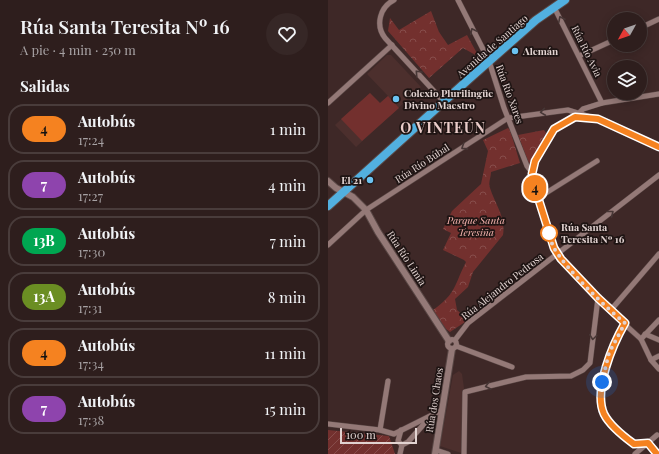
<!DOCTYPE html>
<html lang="es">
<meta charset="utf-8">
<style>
:root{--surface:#2e1e1d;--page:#362726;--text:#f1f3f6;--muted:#a7a2a4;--line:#493c3b}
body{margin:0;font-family:"Playfair Display",serif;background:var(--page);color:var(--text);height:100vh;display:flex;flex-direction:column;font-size:15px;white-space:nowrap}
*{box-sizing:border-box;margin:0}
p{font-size:13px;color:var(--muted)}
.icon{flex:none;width:22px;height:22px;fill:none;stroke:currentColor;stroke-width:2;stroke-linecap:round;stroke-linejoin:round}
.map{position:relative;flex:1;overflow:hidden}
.sheet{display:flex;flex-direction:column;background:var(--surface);width:328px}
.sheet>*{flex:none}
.badge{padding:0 8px;border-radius:13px;font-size:14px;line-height:26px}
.needle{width:26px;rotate:230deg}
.buttons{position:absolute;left:279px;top:12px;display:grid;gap:8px}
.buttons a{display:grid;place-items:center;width:40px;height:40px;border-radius:50%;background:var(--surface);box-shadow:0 2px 10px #0003,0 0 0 1px var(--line);font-size:20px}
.scale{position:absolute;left:12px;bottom:10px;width:77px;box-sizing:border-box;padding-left:4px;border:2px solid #e2d3d1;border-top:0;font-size:11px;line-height:14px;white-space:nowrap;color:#e2d3d1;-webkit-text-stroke:3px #1e1413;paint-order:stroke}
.you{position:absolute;width:20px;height:20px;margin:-10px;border:3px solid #fff;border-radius:50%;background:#1a73e8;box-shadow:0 0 0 6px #1a73e833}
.map>.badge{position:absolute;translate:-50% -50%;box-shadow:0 0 0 2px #fff}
h2{padding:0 20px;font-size:15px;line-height:36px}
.round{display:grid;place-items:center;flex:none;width:42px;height:42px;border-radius:21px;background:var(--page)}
.headline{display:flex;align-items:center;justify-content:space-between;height:68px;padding:0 20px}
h1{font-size:19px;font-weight:600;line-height:30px}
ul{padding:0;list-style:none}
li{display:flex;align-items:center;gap:12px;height:50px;margin:0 8px 6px;padding:0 12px;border:2px solid var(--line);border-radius:16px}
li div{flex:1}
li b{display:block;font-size:15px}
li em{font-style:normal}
li .badge{min-width:44px;font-weight:700;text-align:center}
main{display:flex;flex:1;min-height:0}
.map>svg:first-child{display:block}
.built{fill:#4c2f2d}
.grass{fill:#73302e}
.forest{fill:url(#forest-crowns)}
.garden{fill:url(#garden-furrows)}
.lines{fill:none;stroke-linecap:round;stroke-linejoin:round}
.minor-casing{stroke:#594745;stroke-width:6}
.tertiary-casing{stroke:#594745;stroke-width:8}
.trunk-casing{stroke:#594745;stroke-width:10}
.minor{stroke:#947977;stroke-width:5}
.tertiary{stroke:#947977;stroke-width:6}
.trunk{stroke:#52b0e0;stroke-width:8}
.oneway{stroke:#473736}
.line-casing{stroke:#fff;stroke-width:9}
.line{stroke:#f58220;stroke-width:6}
.walk{stroke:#e2d3d1;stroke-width:4;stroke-dasharray:0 7.2}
.poi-dot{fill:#6bc3f2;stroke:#1e1413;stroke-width:1.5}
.stop-dot{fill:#fff;stroke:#f58220;stroke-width:2}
.labels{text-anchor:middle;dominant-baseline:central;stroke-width:3.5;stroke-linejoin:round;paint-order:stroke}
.street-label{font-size:10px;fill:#e2d3d1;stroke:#1e1413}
.poi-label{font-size:10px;font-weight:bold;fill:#e2d3d1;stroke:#1e1413;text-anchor:start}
.park-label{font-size:10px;font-style:italic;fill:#f7b4af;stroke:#1e1413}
.stop-label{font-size:10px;font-weight:bold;fill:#e2d3d1;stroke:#1e1413;text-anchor:start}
.district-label{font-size:14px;font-weight:bold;letter-spacing:1px;fill:#eacdca;stroke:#1e1413}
</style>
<main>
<section class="sheet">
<div class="headline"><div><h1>Rúa Santa Teresita Nº 16</h1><p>A pie · 4 min · 250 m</p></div><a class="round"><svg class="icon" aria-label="heart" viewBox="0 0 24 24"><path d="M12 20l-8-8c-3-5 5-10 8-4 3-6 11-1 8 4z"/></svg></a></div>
<h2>Salidas</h2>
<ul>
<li><span class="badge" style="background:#f58220;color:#111">4</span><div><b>Autobús</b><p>17:24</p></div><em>1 min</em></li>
<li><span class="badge" style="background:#8e44ad;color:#fff">7</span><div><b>Autobús</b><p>17:27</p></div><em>4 min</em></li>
<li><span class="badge" style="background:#00a651;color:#fff">13B</span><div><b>Autobús</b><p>17:30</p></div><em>7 min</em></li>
<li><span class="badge" style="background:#6b8e23;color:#fff">13A</span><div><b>Autobús</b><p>17:31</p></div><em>8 min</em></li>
<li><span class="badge" style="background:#f58220;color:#111">4</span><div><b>Autobús</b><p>17:34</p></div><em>11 min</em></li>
<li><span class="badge" style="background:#8e44ad;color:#fff">7</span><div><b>Autobús</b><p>17:38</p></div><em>15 min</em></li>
</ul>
</section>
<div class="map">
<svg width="331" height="454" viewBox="0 0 331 454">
<defs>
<pattern id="forest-crowns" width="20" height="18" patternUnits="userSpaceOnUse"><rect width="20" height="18" fill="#73302e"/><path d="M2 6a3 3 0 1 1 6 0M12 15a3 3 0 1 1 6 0" fill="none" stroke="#874d4b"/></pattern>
<pattern id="garden-furrows" width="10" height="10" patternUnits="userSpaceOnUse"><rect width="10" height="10" fill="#73302e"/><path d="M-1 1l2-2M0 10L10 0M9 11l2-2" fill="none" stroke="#874d4b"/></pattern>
</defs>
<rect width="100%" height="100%" fill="#3e2827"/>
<g class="built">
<path d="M59,55h4l30,32 -65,60 -21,-22 35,-32 10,10 8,-7 -21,-22z"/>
<path d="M131,371l3,3 2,14 -3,65 -21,-7 13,-71z"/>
</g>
<path class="grass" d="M42,93l10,10 8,-7 11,12 -37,33 -21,-22z"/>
<g class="forest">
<path d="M103,11l8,21 9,13 19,-10 12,22 -16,-9 -34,30 -41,-47 2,-13 9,12z"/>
<path d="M180,128l2,2 10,33 -29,9c0,5 -3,11 -1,16 5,16 16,29 13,47l-30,37 -5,15 -13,12 2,11 11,10 -18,12 -4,-3 -13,-19c24,-17 21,-25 33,-48l-2,-2 -21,-10 8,-17 -8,-4 9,-18 29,-27 7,-33 -5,-11z"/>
<path d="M216,130l2,3 -17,31 -11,-29z"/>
</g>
<path class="garden" d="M0,430l61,6 6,18h-67z"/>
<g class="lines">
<g class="minor-casing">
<g id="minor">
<path d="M66,0c-14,7 -19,25 -9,38l59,64"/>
<path d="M130,0l31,61 15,47 23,58 6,8"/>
<path d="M226,7l48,96"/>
<path d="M312,28l19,-9"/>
<path d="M251,56l35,-16"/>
<path d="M331,94l-57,9 -19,6 -8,8 -21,12 -19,32 -2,13 18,66 7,14 52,57 31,28 10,21 8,9"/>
<path d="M0,103l64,-58"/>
<path d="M210,198l59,-37"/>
<path d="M0,245l38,-35 142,-92 60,-8 29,9 62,28"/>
<path d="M282,311l49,-57"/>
<path d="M297,323c-12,21 -32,67 -21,91 6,12 19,22 30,30l14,-1"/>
<path d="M317,334l14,6"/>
<path d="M313,339l18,-19"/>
<circle cx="124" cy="344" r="4.5"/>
<path d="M127,340l13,-17 191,-148"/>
<path d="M128,346l56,21"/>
<path d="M323,360l8,-4"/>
<path d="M0,424l52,6 14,4 48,-24"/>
<path d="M52,430l8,-49"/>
<path d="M73,430l-3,11 4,4"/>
<path d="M320,443l10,11"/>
<path d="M74,445l6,-3 24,-27"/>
<path d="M108,450l12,4"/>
<path d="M72,454l2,-9"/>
<path d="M136,454l1,-62 61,-15 45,-1 12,-6 7,-7 8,-65"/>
<path d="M307,454l22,-19"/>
</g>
</g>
<g class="tertiary-casing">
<g id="tertiary">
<path d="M0,181l8,7 17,9 13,13 12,22 71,109"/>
<path d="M107,454l17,-105"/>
</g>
</g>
<g class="trunk-casing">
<path id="trunk" d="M0,206l141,-127 67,-59 29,-20"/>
</g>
<use href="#minor" class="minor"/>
<use href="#tertiary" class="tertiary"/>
<use href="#trunk" class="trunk"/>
</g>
<defs><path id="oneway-chevron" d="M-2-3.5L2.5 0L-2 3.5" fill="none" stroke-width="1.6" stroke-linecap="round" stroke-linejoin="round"/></defs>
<g class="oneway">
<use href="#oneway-chevron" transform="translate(233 19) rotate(-117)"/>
<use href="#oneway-chevron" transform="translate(145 31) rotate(-117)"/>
<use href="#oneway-chevron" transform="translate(90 73) rotate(-133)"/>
<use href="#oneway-chevron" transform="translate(215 112) rotate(172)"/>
<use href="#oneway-chevron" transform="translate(136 147) rotate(147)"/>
<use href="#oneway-chevron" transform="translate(283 213) rotate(-38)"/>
<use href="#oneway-chevron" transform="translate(265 337) rotate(97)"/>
<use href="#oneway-chevron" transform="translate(160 386) rotate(166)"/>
</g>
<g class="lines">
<g class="line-casing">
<path id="line" d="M329,454l-9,-11 -14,1c-11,-8 -24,-18 -30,-30 -11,-24 9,-70 21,-91l-27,-25 -37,-39 -7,-11 -19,-60 -3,-14 3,-13 19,-32 21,-12 23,2 61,28"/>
</g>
<use href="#line" class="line"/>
<path class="walk" d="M221,233l-2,-5c2,7 4,14 7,20 13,22 51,59 71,75l-16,30 -7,29"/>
</g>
<g class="poi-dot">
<circle cx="187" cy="51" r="4"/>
<circle cx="68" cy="99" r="4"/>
<circle cx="42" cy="180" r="4"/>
</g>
<circle class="stop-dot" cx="221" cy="233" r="8"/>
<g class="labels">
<g class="street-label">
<text transform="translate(164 46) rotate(-41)">Avenida de Santiago</text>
<text transform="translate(259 51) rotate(64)">Rúa Río Avia</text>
<text transform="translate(182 94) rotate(70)">Rúa Río Xares</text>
<text transform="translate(94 163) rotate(-33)">Rúa Río Búbal</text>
<text transform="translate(79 258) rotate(57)">Rúa Río Limia</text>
<text transform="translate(174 286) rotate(-38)">Rúa Alejandro Pedrosa</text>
<text transform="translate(106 400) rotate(-81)">Rúa dos Chaos</text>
</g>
<g class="poi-label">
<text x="195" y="51">Alemán</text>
<text x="76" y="93">Colexio Plurilingüe<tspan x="76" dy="12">Divino Maestro</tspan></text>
<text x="34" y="180" text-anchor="end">El 21</text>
</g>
<g class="park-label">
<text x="148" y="220">Parque Santa<tspan x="148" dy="12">Teresiña</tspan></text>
</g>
<g class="stop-label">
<text x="233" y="227">Rúa Santa<tspan x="233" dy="12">Teresita Nº 16</tspan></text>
</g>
<g class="district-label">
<text x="115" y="127">O VINTEÚN</text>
</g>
</g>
</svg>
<div class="buttons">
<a><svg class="needle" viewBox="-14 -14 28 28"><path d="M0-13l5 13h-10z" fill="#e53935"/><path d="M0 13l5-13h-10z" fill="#a7a2a4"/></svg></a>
<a><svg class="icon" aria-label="layers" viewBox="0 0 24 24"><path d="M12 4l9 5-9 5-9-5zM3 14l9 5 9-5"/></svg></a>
</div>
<div class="scale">100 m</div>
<div class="you" style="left:274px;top:382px"></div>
<b class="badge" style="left:207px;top:188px;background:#f58220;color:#111">4</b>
</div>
</main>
